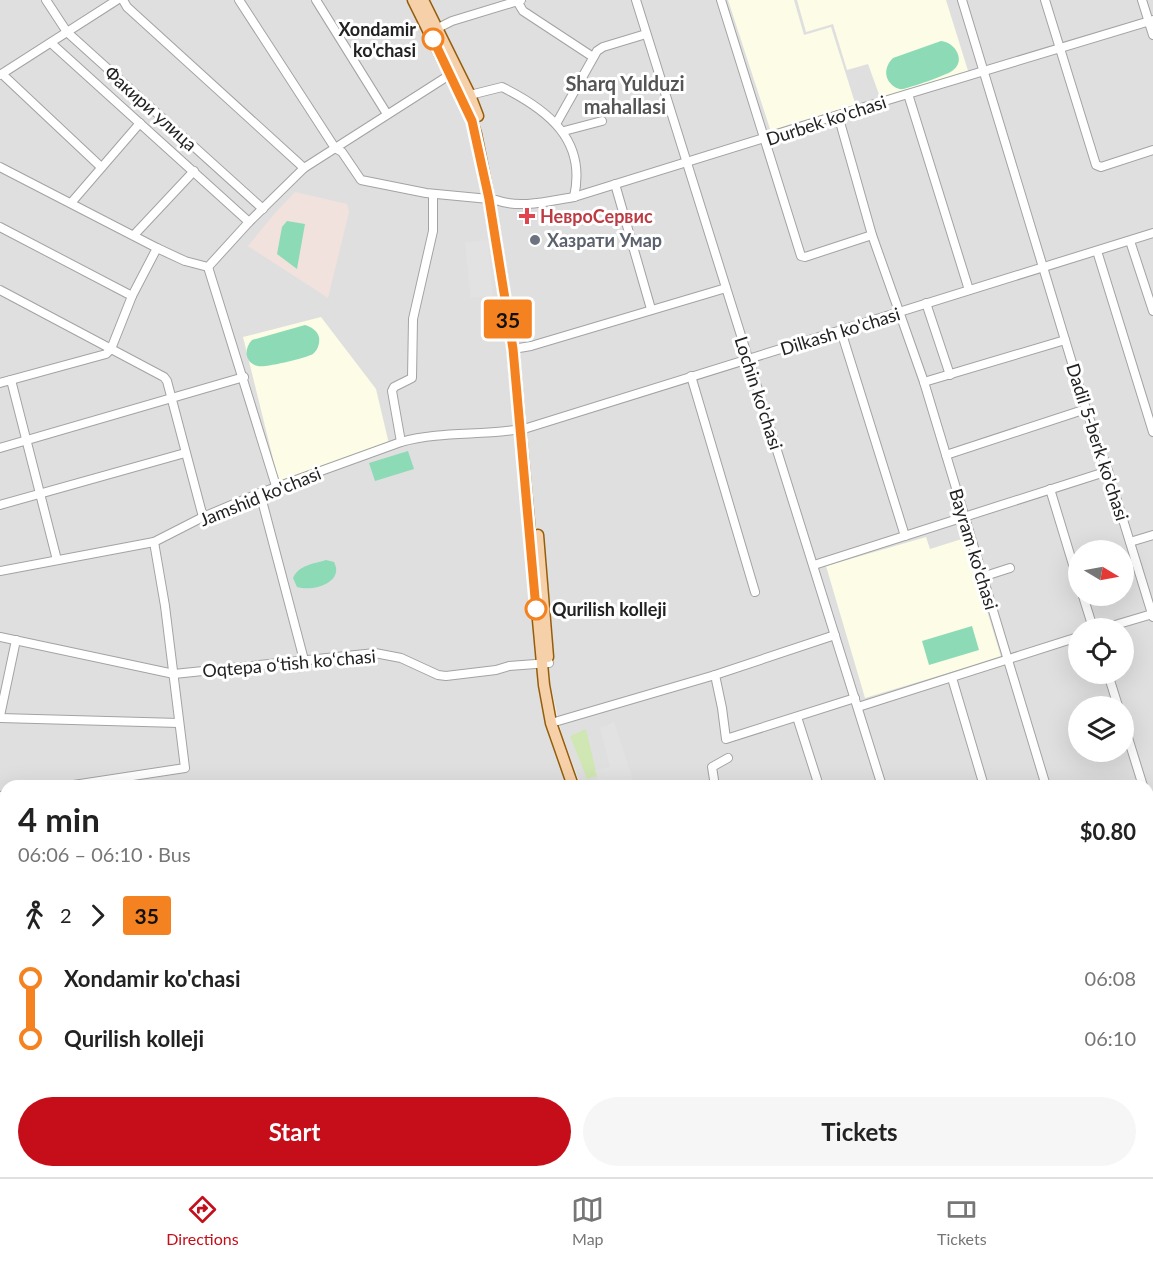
<!DOCTYPE html>
<meta charset="utf-8">
<style>
:root{--surface:#fff;--page:#f6f6f6;--text:#222;--muted:#767676;--line:#e0e0e0;--accent:#c50e1a}
body{margin:0;font-family:Lato,sans-serif;background:var(--page);color:var(--text);height:100vh;display:flex;flex-direction:column;font-size:22px;white-space:nowrap}
*{box-sizing:border-box;margin:0}
p{font-size:20px;color:var(--muted)}
.icon{flex:none;width:33px;height:33px;fill:none;stroke:currentColor;stroke-width:2;stroke-linecap:round;stroke-linejoin:round}
.map{position:relative;flex:1;overflow:hidden}
.details{position:absolute;left:0px;top:780px;width:1154px;height:398px;display:flex;flex-direction:column;background:var(--surface);border-radius:18px 18px 0 0;box-shadow:0 6px 24px #0002}
.details>*{flex:none}
.badge{padding:0 12px;border-radius:4px;font-size:21px;line-height:39px}
.needle{width:39px;rotate:100deg}
.tools{position:absolute;left:1068px;top:540px;display:grid;gap:12px}
.tools a{display:grid;place-items:center;width:66px;height:66px;border-radius:50%;background:var(--surface);box-shadow:0 6px 24px #0002;font-size:30px}
.map>.badge{position:absolute;translate:-50% -50%;box-shadow:0 0 0 3px #fff}
.legs{display:flex;align-items:center;gap:9px;height:66px;padding:0 18px;font-size:20px}
.legs p{margin-inline-start:auto}
.head{display:flex;align-items:center;justify-content:space-between;height:102px;padding:0 18px}
h1{font-size:33px;font-weight:700;line-height:45px}
.primary-button{display:flex;gap:12px;margin-top:auto;padding:12px 18px}
.primary-button a{flex:1;height:69px;border-radius:36px;background:var(--accent);color:#fff;font-size:24px;font-weight:700;line-height:69px;text-align:center}
.primary-button a+a{background:var(--page);color:var(--text)}
ul{padding:0 18px;list-style:none}
li{display:flex;align-items:center;gap:21px;height:60px;font-size:22px}
li i{display:grid;place-items:center;width:9px;height:100%;margin:0 8px;background:currentColor}
li i::after{content:'';width:15px;height:15px;margin:-8px;border:4px solid;border-radius:50%;background:var(--surface)}
li p{margin-inline-start:auto}
li:first-child i{background:linear-gradient(#0000 50%,currentColor 0)}
li:last-child i{background:linear-gradient(currentColor 50%,#0000 0)}
.dock{display:flex;justify-content:space-around;align-items:center;height:84px;border-top:2px solid var(--line);background:var(--surface);font-size:16px;color:var(--muted)}
.dock a{display:grid;justify-items:center;gap:3px}
.dock .current{color:var(--accent)}
.map>svg:first-child{display:block}
.residential{fill:#dfdfdf;fill-rule:evenodd}
.education{fill:#fdfce6}
.military{fill:#f1e2de}
.grass{fill:#d0e7b3}
.pitch{fill:#8ddab7}
.parking{fill:#e2e2e2}
.lines{fill:none;stroke-linecap:round;stroke-linejoin:round}
.minor-casing{stroke:#a3a3a3;stroke-width:10}
.major-casing{stroke:#955d0a;stroke-width:13}
.minor{stroke:#fff;stroke-width:8}
.major{stroke:#f6d0a9;stroke-width:10}
.line-1-casing{stroke:#fff;stroke-width:14}
.line-1{stroke:#f58220;stroke-width:9}
.stop-1-dot{fill:#fff;stroke:#f58220;stroke-width:3}
.health-dot{fill:#e0444e;stroke:#fff;stroke-width:2}
.worship-dot{fill:#6b7280;stroke:#fff;stroke-width:2}
.labels{text-anchor:middle;dominant-baseline:central;stroke-width:6;stroke-linejoin:round;paint-order:stroke}
.stop-label{font-size:18px;font-weight:bold;fill:#222;stroke:#fff;text-anchor:end}
.street-label{font-size:18px;fill:#222;stroke:#fff}
.health-label{font-size:18px;font-weight:bold;fill:#be3a42;stroke:#fff;text-anchor:start}
.worship-label{font-size:18px;font-weight:bold;fill:#5b616d;stroke:#fff;text-anchor:start}
.neighbourhood-label{font-size:20px;font-weight:bold;fill:#555;stroke:#fff}
</style>
<div class="map">
<svg width="1153" height="1177" viewBox="0 0 1153 1177">
<rect width="100%" height="100%" fill="#f1eee9"/>
<path class="residential" d="M0,0h1153v1177h-416l-1,-5h412v-386h-567l-19,-51 -12,-53 -23,-254 -6,1 23,256 29,101h-567v386h723l1,5h-730zM1078,550h46v46h-46zM1078,628h46v46h-46zM1078,706h46v46h-46z"/>
<g class="education">
<path d="M728,0h66l10,35 27,-8 25,79 -85,26z"/>
<path d="M797,0h149l23,74 -88,26 -13,-36 -21,6 -14,-46 -27,8z"/>
<path d="M321,317l55,72 13,55 -110,39 -36,-146z"/>
<path d="M926,537l4,12 35,-11 36,119 -136,41 -39,-132z"/>
<path d="M6,808v183h-6v-182z"/>
</g>
<path class="military" d="M295,192l52,12 2,8 -21,86 -80,-52 27,-33z"/>
<path class="grass" d="M586,729l11,47 -10,3 -17,-43z"/>
<g class="pitch">
<path d="M941,41c14,1 26,20 11,30 -5,4 -43,17 -49,18 -6,1 -12,-4 -15,-9 -4,-8 -1,-16 5,-22z"/>
<path d="M287,221l18,3 -8,45 -20,-15 5,-27z"/>
<path d="M305,325c6,2 12,5 14,12 1,6 -1,13 -6,17 -7,4 -48,14 -55,12 -14,-3 -14,-18 -6,-26z"/>
<path d="M408,451l6,18 -39,12 -6,-18z"/>
<path d="M326,560l8,2c11,21 -22,30 -37,25l-4,-9c6,-13 20,-14 33,-18z"/>
<path d="M972,626l7,24 -50,15 -7,-24z"/>
</g>
<g class="parking">
<path d="M488,240l5,56 -22,2 -6,-56z"/>
<path d="M614,722l21,64h-35l-3,-10 -2,-6 15,-3 -10,-39z"/>
</g>
<g class="lines">
<g class="minor-casing">
<g id="minor">
<path d="M46,0l21,32 196,177"/>
<path d="M123,0l4,7 177,161"/>
<path d="M239,0l96,148 7,4 19,28 65,13 63,6"/>
<path d="M316,0l71,114"/>
<path d="M636,0l246,786"/>
<path d="M721,0l80,256 4,1 67,-22"/>
<path d="M962,0l124,409 22,62 45,146"/>
<path d="M1045,0l51,165 5,2 52,-17"/>
<path d="M1142,0l11,35"/>
<path d="M517,1l6,10 70,46"/>
<path d="M432,31l20,-10 69,-21"/>
<path d="M51,43l198,179"/>
<path d="M2,74l99,93"/>
<path d="M0,75l117,-75"/>
<path d="M908,94l61,196"/>
<path d="M470,95l32,-8c46,23 85,53 72,110"/>
<path d="M838,115l34,120 52,147 122,404"/>
<path d="M556,124l41,-73 6,-4 43,-13"/>
<path d="M564,131l38,-10"/>
<path d="M0,167l157,81 28,13 23,6"/>
<path d="M615,184l36,125"/>
<path d="M496,200c24,9 53,1 78,-3l264,-82 315,-95"/>
<path d="M71,203l69,-80"/>
<path d="M0,227l132,69"/>
<path d="M134,235l60,-64"/>
<path d="M1130,241l23,70"/>
<path d="M1097,251l56,181"/>
<path d="M208,267l41,-45 55,-54 147,-94"/>
<path d="M208,267l68,219"/>
<path d="M0,290l164,87 3,4 36,136"/>
<path d="M926,303l24,72"/>
<path d="M841,331l64,205"/>
<path d="M519,348l12,-2 195,-58"/>
<path d="M691,376l64,216"/>
<path d="M11,380l46,180"/>
<path d="M924,382l141,-42"/>
<path d="M0,383l106,-29 5,-5 21,-53 25,-48"/>
<path d="M527,428l626,-195"/>
<path d="M401,442l-9,-51 2,-4 18,-9 1,-59 20,-88v-37"/>
<path d="M0,448l244,-71"/>
<path d="M946,455l140,-46"/>
<path d="M1050,489l28,92"/>
<path d="M260,493l44,167"/>
<path d="M0,505l185,-52"/>
<path d="M1130,542l23,-7"/>
<path d="M814,565l294,-94"/>
<path d="M0,571l154,-29 49,-25 57,-24 141,-51c40,-11 80,-6 120,-13"/>
<path d="M982,577l28,-9"/>
<path d="M1083,596l10,32"/>
<path d="M1105,628l47,-14"/>
<path d="M0,637l174,37 201,-21 26,5 37,17 8,1 50,-6 13,-4 40,-3"/>
<path d="M1108,674l10,32"/>
<path d="M715,675l7,33 4,31 129,-41"/>
<path d="M952,678l32,108"/>
<path d="M858,707l220,-70"/>
<path d="M0,716l16,-76"/>
<path d="M797,717l22,69"/>
<path d="M0,718l179,5"/>
<path d="M558,721l157,-46 120,-40"/>
<path d="M1124,725l19,61"/>
<path d="M67,786l118,-18 -20,-162 -11,-64"/>
<path d="M715,786l-3,-19 16,-9"/>
<path d="M0,796l6,-1"/>
<path d="M1148,802l5,17"/>
<path d="M1148,828l5,-1"/>
<path d="M1148,899l5,-2"/>
<path d="M1148,918l5,21"/>
<path d="M0,1001l6,-1"/>
<path d="M0,1071l6,-1"/>
<path d="M1148,1153l5,15"/>
<path d="M433,1172l40,5"/>
<path d="M484,1172v5"/>
<path d="M587,1172l2,5"/>
<path d="M792,1172l2,5"/>
<path d="M832,1172l1,5"/>
<path d="M934,1172l2,5"/>
<path d="M993,1172l1,5"/>
<path d="M1058,1172l2,5"/>
<path d="M92,1177l14,-2 8,-3"/>
<path d="M319,1177l1,-5"/>
<path d="M506,1177l20,-1"/>
</g>
</g>
<g class="major-casing">
<g id="major">
<path d="M413,0l57,115 6,19 13,65 24,150 31,336 7,38 22,63"/>
<path d="M423,0l47,95 8,21"/>
<path d="M538,535l10,122"/>
<path d="M736,1172l1,5"/>
</g>
</g>
<use href="#minor" class="minor"/>
<use href="#major" class="major"/>
</g>
<g class="lines">
<g class="line-1-casing">
<path id="line-1" d="M433,39l39,82 17,78 24,150 23,260"/>
</g>
<use href="#line-1" class="line-1"/>
</g>
<g class="stop-1-dot">
<circle cx="433" cy="39" r="10"/>
<circle cx="536" cy="609" r="10"/>
</g>
<path class="health-dot" d="M524 207h6v6h6v6h-6v6h-6v-6h-6v-6h6z"/>
<circle class="worship-dot" cx="535" cy="240" r="6"/>
<g class="labels">
<g class="stop-label">
<text x="416" y="29">Xondamir<tspan x="416" dy="21">ko'chasi</tspan></text>
<text x="552" y="609" text-anchor="start">Qurilish kolleji</text>
</g>
<g class="street-label">
<text transform="translate(151 108) rotate(42)">Факири улица</text>
<text transform="translate(826 120) rotate(-18)">Durbek ko'chasi</text>
<text transform="translate(840 331) rotate(-17)">Dilkash ko'chasi</text>
<text transform="translate(759 393) rotate(72)">Lochin ko'chasi</text>
<text transform="translate(1098 442) rotate(72)">Dadil 5-berk ko'chasi</text>
<text transform="translate(260 496) rotate(-22)">Jamshid ko'chasi</text>
<text transform="translate(974 549) rotate(73)">Bayram ko'chasi</text>
<text transform="translate(289 663) rotate(-5)">Oqtepa oʻtish koʻchasi</text>
</g>
<g class="health-label">
<text x="540" y="216">НевроСервис</text>
</g>
<g class="worship-label">
<text x="547" y="240">Хазрати Умар</text>
</g>
<g class="neighbourhood-label">
<text x="625" y="83">Sharq Yulduzi<tspan x="625" dy="23">mahallasi</tspan></text>
</g>
</g>
</svg>
<div class="tools">
<a><svg class="needle" viewBox="-14 -14 28 28"><path d="M0-13l5 13h-10z" fill="#e53935"/><path d="M0 13l5-13h-10z" fill="#767676"/></svg></a>
<a><svg class="icon" aria-label="locate" viewBox="0 0 24 24"><circle cx="12" cy="12" r="6"/><path d="M12 2v4M12 18v4M2 12h4M18 12h4"/></svg></a>
<a><svg class="icon" aria-label="layers" viewBox="0 0 24 24"><path d="M12 4l9 5-9 5-9-5zM3 14l9 5 9-5"/></svg></a>
</div>
<b class="badge" style="left:508px;top:319px;background:#f58220;color:#111">35</b>
<section class="details">
<div class="head"><div><h1>4 min</h1><p>06:06 – 06:10 · Bus</p></div><b>$0.80</b></div>
<div class="legs"><svg class="icon" aria-label="walk" viewBox="0 0 24 24"><circle cx="13" cy="4" r="2"/><path d="M13 8l-2 6 4 7M11 14l-3 7M7 12l3-4h3l4 4"/></svg>2<svg class="icon" aria-label="forward" viewBox="0 0 24 24"><path d="M9 5l7 7-7 7"/></svg><b class="badge" style="background:#f58220;color:#111">35</b></div>
<ul>
<li><i style="color:#f58220"></i><b>Xondamir ko'chasi</b><p>06:08</p></li>
<li><i style="color:#f58220"></i><b>Qurilish kolleji</b><p>06:10</p></li>
</ul>
<div class="primary-button"><a>Start</a><a>Tickets</a></div>
</section>
</div>
<nav class="dock">
<a class="current"><svg class="icon" aria-label="directions" viewBox="0 0 24 24"><path d="M12 3l9 9-9 9-9-9zM9 14v-3h6M13 9l2 2-2 2"/></svg>Directions</a>
<a><svg class="icon" aria-label="map" viewBox="0 0 24 24"><path d="M3 6l6-2 6 2 6-2v14l-6 2-6-2-6 2zM9 4v14M15 6v14"/></svg>Map</a>
<a><svg class="icon" aria-label="tickets" viewBox="0 0 24 24"><path d="M3 7h18v10H3zM15 7v10"/></svg>Tickets</a>
</nav>
